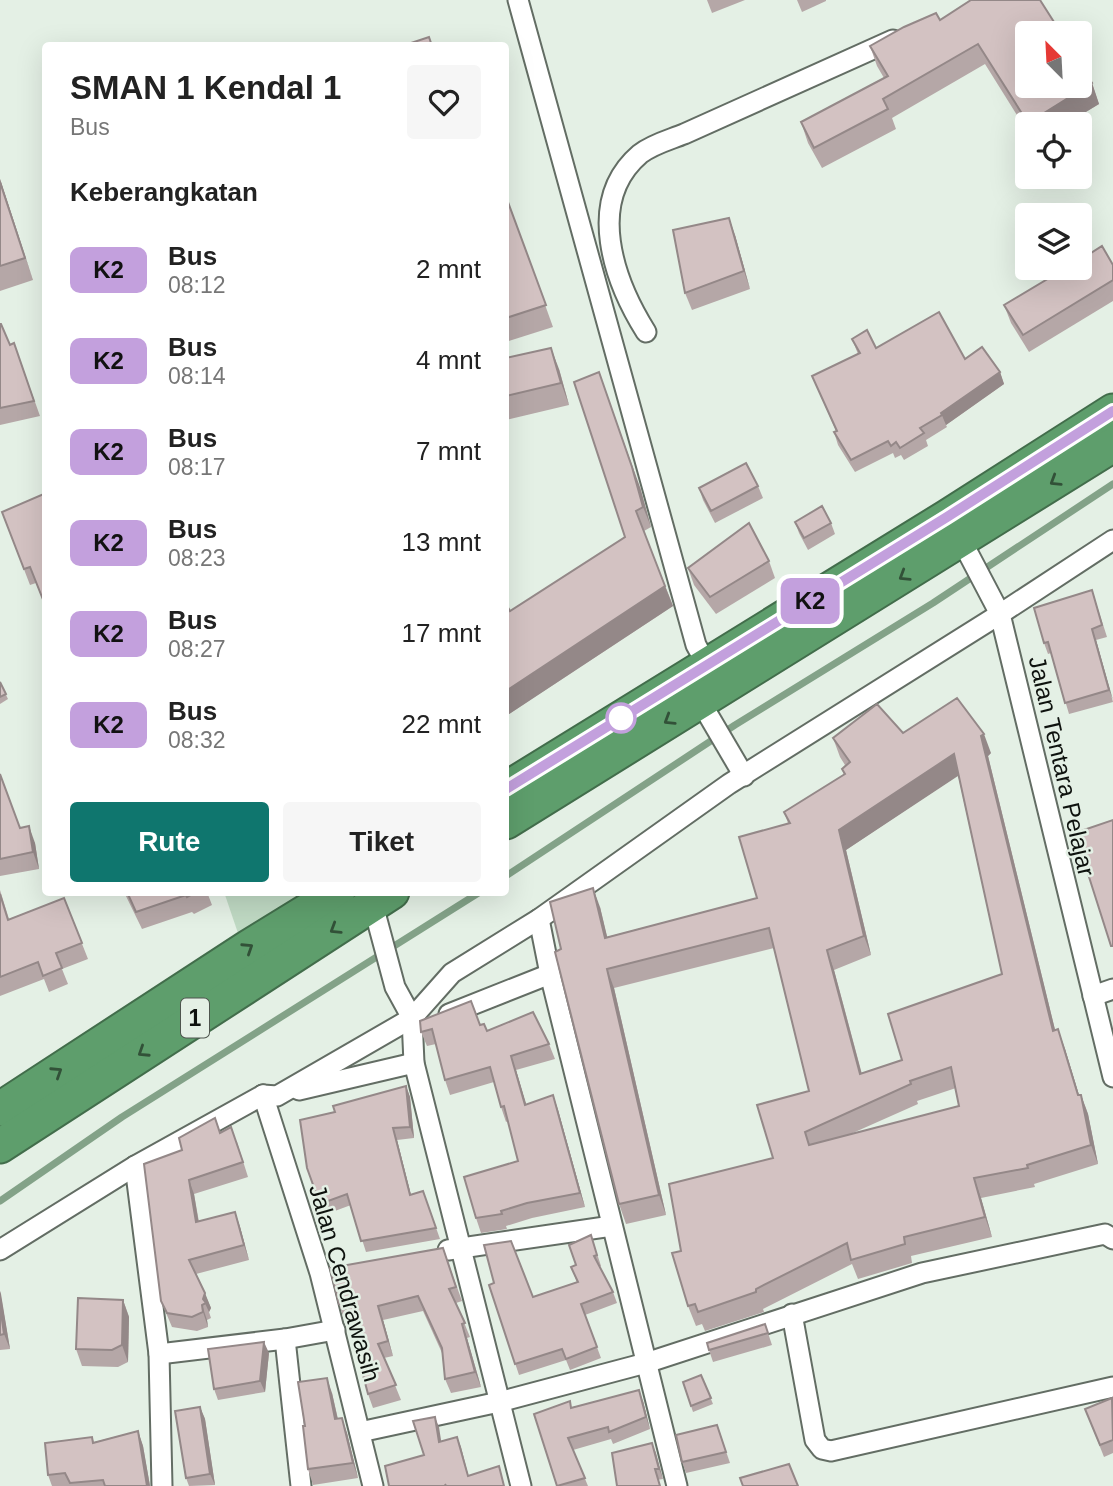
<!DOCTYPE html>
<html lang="id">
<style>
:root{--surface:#fff;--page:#f6f6f6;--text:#222;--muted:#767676;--accent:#0f766e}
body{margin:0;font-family:Arial,sans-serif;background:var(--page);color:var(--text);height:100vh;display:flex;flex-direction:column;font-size:26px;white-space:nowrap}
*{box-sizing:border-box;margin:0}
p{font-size:23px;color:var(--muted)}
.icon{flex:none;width:38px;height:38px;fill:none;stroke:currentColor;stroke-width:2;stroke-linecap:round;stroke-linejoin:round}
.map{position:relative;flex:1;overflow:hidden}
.drawer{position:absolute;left:42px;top:42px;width:467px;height:854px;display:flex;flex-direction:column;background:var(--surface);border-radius:7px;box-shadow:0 7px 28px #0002}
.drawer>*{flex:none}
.badge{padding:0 14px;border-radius:10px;font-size:24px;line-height:46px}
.needle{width:46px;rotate:336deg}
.tools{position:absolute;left:1015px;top:21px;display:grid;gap:14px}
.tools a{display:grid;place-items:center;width:77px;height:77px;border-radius:7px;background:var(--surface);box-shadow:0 7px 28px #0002;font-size:35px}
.map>.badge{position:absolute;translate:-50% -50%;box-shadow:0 0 0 4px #fff}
h2{padding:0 28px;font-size:26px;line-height:63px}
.round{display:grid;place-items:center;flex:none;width:74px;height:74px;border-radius:7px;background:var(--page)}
.headline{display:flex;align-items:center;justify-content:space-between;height:119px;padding:0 28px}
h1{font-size:33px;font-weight:700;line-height:52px}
.button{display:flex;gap:14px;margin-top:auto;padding:14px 28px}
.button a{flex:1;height:80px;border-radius:7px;background:var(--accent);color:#fff;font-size:28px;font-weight:700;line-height:80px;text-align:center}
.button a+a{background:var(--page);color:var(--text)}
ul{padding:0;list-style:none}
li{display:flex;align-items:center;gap:21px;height:91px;padding:0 28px}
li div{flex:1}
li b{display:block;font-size:26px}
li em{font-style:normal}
li .badge{min-width:77px;font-weight:700;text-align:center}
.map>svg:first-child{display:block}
.park{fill:#bfd9c3}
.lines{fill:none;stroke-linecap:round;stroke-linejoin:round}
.stream{stroke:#83a288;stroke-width:7}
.street-casing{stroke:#636d64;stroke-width:23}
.highway-casing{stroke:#426d4b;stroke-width:37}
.street{stroke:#fff;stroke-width:19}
.highway{stroke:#5e9e6c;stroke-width:33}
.wall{fill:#b5a7a7;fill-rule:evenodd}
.shaded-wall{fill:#948888}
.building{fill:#d3c2c2;stroke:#948888;stroke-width:2;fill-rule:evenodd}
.oneway{stroke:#325138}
.line-casing{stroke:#fff;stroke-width:16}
.line{stroke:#c3a0dd;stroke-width:10}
.stop-dot{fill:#fff;stroke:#c3a0dd;stroke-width:3.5}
.labels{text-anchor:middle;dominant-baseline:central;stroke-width:5;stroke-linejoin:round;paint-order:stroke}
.shield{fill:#e4f0e5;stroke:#4e554e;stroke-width:2}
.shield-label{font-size:23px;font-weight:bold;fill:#0e120e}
.street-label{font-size:24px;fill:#0e120e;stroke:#e4f0e5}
</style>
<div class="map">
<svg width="1113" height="1486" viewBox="0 0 1113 1486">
<rect width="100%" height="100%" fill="#e4f0e5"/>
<path class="park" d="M224,892l97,1 -80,49z"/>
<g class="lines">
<g class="stream">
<path d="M506,876l229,-151 198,-122 180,-119"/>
<path d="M0,1201l122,-84 358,-225"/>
</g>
<g class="street-casing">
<g id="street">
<path d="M518,0l178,645 11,20"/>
<path d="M646,332c-32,-51 -61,-131 -6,-178 13,-10 29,-14 44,-20l209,-94"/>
<path d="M957,532l43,82 113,463"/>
<path d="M700,701l44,75"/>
<path d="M373,905l22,82 17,31 2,45 107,423"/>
<path d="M539,919l11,55 127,512"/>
<path d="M1093,996l20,-7"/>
<path d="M449,1014l101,-40"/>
<path d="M299,1090l115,-27"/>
<path d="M263,1095l14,1 135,-78 40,-45 87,-54 190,-135 271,-170 113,-74"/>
<path d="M263,1095l57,178 53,213"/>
<path d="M135,1166l24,188 3,132"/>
<path d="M0,1250l135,-84 128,-71"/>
<path d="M448,1250l164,-24"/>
<path d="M792,1314l23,126 7,9 9,2 282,-64"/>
<path d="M285,1339l16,147"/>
<path d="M159,1354l126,-15 50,-9"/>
<path d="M360,1432l139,-30 147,-39 276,-90 183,-39 8,5"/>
</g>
</g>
<g class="highway-casing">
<g id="highway">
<path d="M506,789l441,-272 166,-106"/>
<path d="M506,822l607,-377"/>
<path d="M0,1109l247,-161 91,-56"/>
<path d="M0,1146l392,-254"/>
</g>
</g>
<use href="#street" class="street"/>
<use href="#highway" class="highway"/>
</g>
<g class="wall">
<path d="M707,0h38l-33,13z"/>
<path d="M797,0h29v1l-24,11z"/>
<path d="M940,20l152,63 7,21 -33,20h-39v7l-42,-67 -93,54 4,11 -74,39 -14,-25 -7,-21 83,-44 -7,-12 -7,-20z"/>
<path d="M0,179l33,101 -33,11z"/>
<path d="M508,202l45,125 -47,15v-139z"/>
<path d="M735,235l15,54 -58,21 -7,-17z"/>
<path d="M1113,265v36l-84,51 -18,-29 -7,-18z"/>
<path d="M0,324l10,21 4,-2 26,73 -40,9z"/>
<path d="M852,339l24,9 89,11 35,13 4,12 -58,41 1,2 -21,13 2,6 -24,14 -3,-5 -6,3 -2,-5 -38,19 -17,-27 -4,-13 2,-1 -24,-55 46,-22z"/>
<path d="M506,358l53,11 10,36 -63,15z"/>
<path d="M758,486l5,12 -48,25 -12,-23 -4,-12z"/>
<path d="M640,487l11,40 -7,4 29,75 -167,110v-112l4,7 115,-74z"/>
<path d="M46,493v114l-10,-24 -6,2 -28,-73z"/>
<path d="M795,522l36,1 4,11 -27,16 -9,-17z"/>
<path d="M769,561l6,17 -59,36 -22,-29 -6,-17z"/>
<path d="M1092,590l15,47 -11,3 17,62 -44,12 -18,-61 -3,1 -4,-11z"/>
<path d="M0,682l8,17 -8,5z"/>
<path d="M903,733l88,20 -3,3 67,274 10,19 14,46h2l7,19 10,50 -64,20 1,3 -54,11 11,39 -81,19 1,7 -54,16 -6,-15 -89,45 1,3 -59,19 -3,-7 -6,2 -8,-20 -7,-55 92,-93 36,-67 -35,-143 -160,40 52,227 -40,9 -7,-20 -58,-255 39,-42 7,30 150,-39 31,-75 -4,-11 60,-37 -2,-6 3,-4 -5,-8 -7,-19zM958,775l44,199 -100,86 -40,14 -28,-104 37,-15 -25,-105zM956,1088l3,18 -113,30 72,-32 -1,-3z"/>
<path d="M0,774l20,54 15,15 4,26 -39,7z"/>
<path d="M0,890l9,29 55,-21 24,61 -26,10 6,15 -19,8 -5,-13 -44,17z"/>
<path d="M124,892h83l5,13 -18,9 -2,-2 -50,17z"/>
<path d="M420,1021l60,4 7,6 62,13 6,15 -39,11 10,35 27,-10 5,15 27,97 -53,11 -26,8 1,3 -26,4 -5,-15 42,-57 -10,-40 -2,1 -5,-15 -7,-25 -44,13 -5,-15 -9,-36 -9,2 -6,-14z"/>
<path d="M406,1086l4,11 4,41 -17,2 14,55 12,-4 17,48 -74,13 -15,-47 -27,10 -17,-47z"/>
<path d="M220,1132l17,10 11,35 -54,17 5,28 36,-10 5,15 9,33 -53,14 15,34 -2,4 2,6 -4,2 1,7 -11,4 -25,-4 -11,-26 21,-151z"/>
<path d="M591,1235l10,31 -2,1 14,25 4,11 -32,12 16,43 -31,12 -4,-10 -47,15 -30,-90 44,12 44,-15 -6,-15 5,-2z"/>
<path d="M443,1248l19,53 -6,2 14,34 -3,1 14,49 -30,6 -6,-14 -3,-26 -19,-42 -40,9 10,36 -9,2 17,42 -28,8 -5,-14 -20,-76 -4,1 -5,-15z"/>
<path d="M0,1291l10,58 -10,1z"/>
<path d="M123,1300l6,17 -1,45 -10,5 -36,-1 -6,-17z"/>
<path d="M765,1324l7,21 -59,17 -4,-12z"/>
<path d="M269,1353l-4,39 -47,8 -4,-11z"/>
<path d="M701,1375l12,29 -20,8 -10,-30z"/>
<path d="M332,1393l6,26 9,14 11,45 -45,7 -5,-16 -3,-43z"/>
<path d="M1113,1400v53l-9,4 -19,-48z"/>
<path d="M643,1401l7,28 -37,15 -2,-5 -38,11 15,36h-31l15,-79z"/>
<path d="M200,1407l5,12 10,66 -26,1 -3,-8z"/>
<path d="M717,1425l13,38 -44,10 -4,-11z"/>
<path d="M138,1431l5,15 7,40h-98l-4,-11 44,-38 2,5z"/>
<path d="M652,1443l11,36 -46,7z"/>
</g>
<g class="shaded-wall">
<path d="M1092,83l7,21 -33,20h-38z"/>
<path d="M0,179l33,101 -33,-98z"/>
<path d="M729,218l6,17 15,54 -6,-18z"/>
<path d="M551,348l8,21 10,36 -8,-22z"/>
<path d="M1000,372l4,12 -58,41 -5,-12z"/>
<path d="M606,393l34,94 11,40 -8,-20z"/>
<path d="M665,586l8,20 -167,110v-25z"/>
<path d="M1092,629l4,11 17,60 -4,-10z"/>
<path d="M984,734l7,19 -3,3 72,294 -7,-19 -72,-295z"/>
<path d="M954,754l7,20 -115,76 25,105 -7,-19 -25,-106z"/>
<path d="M29,826l6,17 4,26 -6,-17z"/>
<path d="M593,888l7,19 12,50 -7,-19z"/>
<path d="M827,950l7,20 33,124 -7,-20z"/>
<path d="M607,969l7,19 52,227 -7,-20z"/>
<path d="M1058,1029l7,20 20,66 -7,-20z"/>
<path d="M511,1056l5,14 15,50 -6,-15z"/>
<path d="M406,1086l4,11 4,41 -4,-11z"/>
<path d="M553,1095l5,15 27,97 -5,-14z"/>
<path d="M1081,1095l7,19 10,50 -7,-19z"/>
<path d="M393,1128l4,12 17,67 -4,-12z"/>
<path d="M974,1178l7,20 11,39 -7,-20z"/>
<path d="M189,1180l5,14 7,43 -5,-15z"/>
<path d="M235,1212l5,15 9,33 -5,-15z"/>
<path d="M0,1291l1,3 9,55 -6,-15 -4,-28z"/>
<path d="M205,1293l6,15 -2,4 -6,-13z"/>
<path d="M123,1300l6,17 -1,45 -6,-17z"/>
<path d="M202,1305l5,15 1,7 -5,-15z"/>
<path d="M378,1306l5,14 10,36 -5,-15z"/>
<path d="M462,1324l5,14 14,49 -6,-15z"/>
<path d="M264,1342l5,11 -4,39 -5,-11z"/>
<path d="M327,1378l5,15 9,41 -6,-15z"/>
<path d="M639,1390l4,11 7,28 -4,-12z"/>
<path d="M200,1407l5,12 10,66 -5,-11z"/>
<path d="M435,1417l4,10 4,26 -4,-11z"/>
<path d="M342,1418l5,15 11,45 -5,-15z"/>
<path d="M138,1431l5,15 7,40h-3z"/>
<path d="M457,1437l4,10 10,39 -3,-10z"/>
<path d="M652,1443l4,10 7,26 -4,-10z"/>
</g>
<g class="building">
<path d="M971,0h69l21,33h-34v53h53v-22l12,19 -64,40 -50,-79 -95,55 5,10 -74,39 -13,-26 87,-46 -18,-30 34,-19 32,-14 4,7z"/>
<path d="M429,37l3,9h-30z"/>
<path d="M0,182l25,76 -25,8z"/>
<path d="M508,202l38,103 -40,13v-115z"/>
<path d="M729,218l15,53 -59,22 -12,-63z"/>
<path d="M1102,246l11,19v15l-90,55 -19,-30 62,-37h14v-8z"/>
<path d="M939,312l26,47 17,-12 18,25 -59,41 1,2 -22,13 4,5 -24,15 -4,-6 -5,4 -3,-5 -37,19 -17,-28 3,-1 -25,-55 48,-23 -8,-14 15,-9 9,18z"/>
<path d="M0,324h1l9,21 4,-2 20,58 -34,7z"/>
<path d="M551,348l10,35 -55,13v-38z"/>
<path d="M599,372l33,95 11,40 -7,4 29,75 -159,105v-87l4,7 115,-74 -51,-155z"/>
<path d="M746,463l12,23 -47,25 -12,-23z"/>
<path d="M46,493v109h-2l-14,-35 -6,2 -22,-57z"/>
<path d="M822,506l9,17 -27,15 -9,-16z"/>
<path d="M749,523l20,38 -59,36 -22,-29z"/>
<path d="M1092,590l10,35 -10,4 17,61 -44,13 -17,-61 -4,1 -10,-35z"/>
<path d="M0,682l6,12 -6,3z"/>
<path d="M957,698l27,36 -3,2 72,295 5,-2 20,66h3l10,50 -64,20 1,3 -54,10 11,39 -81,20 1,7 -54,16 -4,-17 -91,46v3l-58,20 -3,-8 -7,2 -16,-53 9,-2 -12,-67 104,-26 -16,-53 52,-14 -40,-163 -162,41 52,226 -40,9 -64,-252 6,-3 -11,-47 43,-14 12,50 152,-40 -18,-61 51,-14 -6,-11 61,-38 -3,-5 8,-7 -17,-24 44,-34 26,29zM954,754l48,220 -114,40 14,46 -42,14 -33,-124 37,-14 -25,-106zM951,1067l8,39 -150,39 -4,-13 106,-48 -1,-3z"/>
<path d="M0,774l20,54 9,-2 4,26 -33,7z"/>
<path d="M1113,820v126h-2l-36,-113z"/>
<path d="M127,892h69l-9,5 -1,-2 -50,17z"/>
<path d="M0,894l8,26 56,-22 18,45 -26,10 6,15 -19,8 -5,-14 -38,15z"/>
<path d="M471,1001l9,24 4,-1 3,7 46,-19 16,32 -38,12 14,49 28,-10 27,98 -53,10 -26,8 1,3 -26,4 -12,-41 54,-16 -14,-55 -3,1 -11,-40 -45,13 -13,-51 -11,3 -1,-11z"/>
<path d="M406,1086l4,41 -17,1 17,67 13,-4 13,37 -75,13 -14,-47 -27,10 -13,-36 -7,-48 35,-8 -2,-6z"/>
<path d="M215,1118l5,15 11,-6 12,35 -54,18 7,42 39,-10 9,33 -55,15 16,33 -2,6 3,4 -4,2 1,7 -11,5 -25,-4 -6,-12 -17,-137 38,-14 -3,-12z"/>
<path d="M591,1235l6,20 -3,1 19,36 -32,12 16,43 -31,12 -4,-10 -47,15 -26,-79 5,-2 -10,-38 27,-4 22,56 45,-15 -7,-15 5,-2 -7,-20z"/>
<path d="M443,1248l13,39 -7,2 16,34 -3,1 13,48 -30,7 -3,-31 -24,-52 -40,10 10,35 -10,3 18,41 -28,9 -24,-91 -5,1 -9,-36z"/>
<path d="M78,1298l45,2 -1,45 -10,5 -36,-1z"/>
<path d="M0,1306l4,28 -4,1z"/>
<path d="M765,1324l3,9 -59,17 -2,-7z"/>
<path d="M264,1342l-4,39 -46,8 -6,-40z"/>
<path d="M701,1375l10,23 -20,8 -8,-24z"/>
<path d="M327,1378l8,41 7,-1 11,45 -45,6 -5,-43h2l-7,-44z"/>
<path d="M639,1390l7,27 -37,15 -1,-5 -40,11 17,40 -28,8 -23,-72 36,-13 1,7z"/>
<path d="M1112,1398l1,42 -13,5 -15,-36z"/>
<path d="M200,1407l10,67 -24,4 -11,-67z"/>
<path d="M435,1417l4,25 18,-5 11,39 31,-10 5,20h-58l-1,-2 1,2h-57l-4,-20 39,-11 -11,-34z"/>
<path d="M717,1425l9,27 -44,10 -6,-27z"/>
<path d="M138,1431l9,55h-42l-2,-6 -33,3 -5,-10 -17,2 -3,-32 47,-6 1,6z"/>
<path d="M652,1443l7,26h-4l5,17h-43l-5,-33z"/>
<path d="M789,1464l9,22h-55l-3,-8z"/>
</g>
<defs><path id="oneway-chevron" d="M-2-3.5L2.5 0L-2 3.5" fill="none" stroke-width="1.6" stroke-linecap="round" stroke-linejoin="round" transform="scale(1.75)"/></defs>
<g class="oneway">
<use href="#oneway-chevron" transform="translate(1055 481) rotate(148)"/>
<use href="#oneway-chevron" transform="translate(904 576) rotate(148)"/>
<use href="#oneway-chevron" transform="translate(669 720) rotate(148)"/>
<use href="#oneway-chevron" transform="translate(335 929) rotate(148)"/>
<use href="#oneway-chevron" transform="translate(248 948) rotate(-33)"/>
<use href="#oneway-chevron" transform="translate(143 1052) rotate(147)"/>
<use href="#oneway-chevron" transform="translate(57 1072) rotate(-33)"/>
</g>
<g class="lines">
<g class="line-casing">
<path id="line" d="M506,789l441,-272 166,-106"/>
</g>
<use href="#line" class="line"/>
</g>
<circle class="stop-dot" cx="621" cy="718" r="14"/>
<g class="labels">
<rect class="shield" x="181" y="998.5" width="28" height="39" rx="5"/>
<g class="shield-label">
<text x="195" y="1018">1</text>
</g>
<g class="street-label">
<text transform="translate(1062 766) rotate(77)">Jalan Tentara Pelajar</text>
<text transform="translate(345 1283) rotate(74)">Jalan Cendrawasih</text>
</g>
</g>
</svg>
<div class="tools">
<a><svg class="needle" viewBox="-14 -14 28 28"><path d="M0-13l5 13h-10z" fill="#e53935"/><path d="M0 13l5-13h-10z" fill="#767676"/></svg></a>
<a><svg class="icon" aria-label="locate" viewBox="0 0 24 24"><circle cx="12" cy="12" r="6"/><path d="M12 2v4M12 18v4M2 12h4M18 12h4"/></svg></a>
<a><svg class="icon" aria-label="layers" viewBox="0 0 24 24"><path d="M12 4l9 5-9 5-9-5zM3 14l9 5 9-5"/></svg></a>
</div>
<b class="badge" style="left:810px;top:601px;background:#c3a0dd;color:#111">K2</b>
<section class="drawer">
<div class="headline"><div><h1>SMAN 1 Kendal 1</h1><p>Bus</p></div><a class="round"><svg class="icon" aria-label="heart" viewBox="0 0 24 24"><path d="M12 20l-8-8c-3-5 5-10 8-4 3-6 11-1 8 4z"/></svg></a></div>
<h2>Keberangkatan</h2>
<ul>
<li><span class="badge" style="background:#c3a0dd;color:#111">K2</span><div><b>Bus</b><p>08:12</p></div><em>2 mnt</em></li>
<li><span class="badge" style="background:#c3a0dd;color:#111">K2</span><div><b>Bus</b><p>08:14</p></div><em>4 mnt</em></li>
<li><span class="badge" style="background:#c3a0dd;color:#111">K2</span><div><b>Bus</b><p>08:17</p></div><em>7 mnt</em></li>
<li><span class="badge" style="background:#c3a0dd;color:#111">K2</span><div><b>Bus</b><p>08:23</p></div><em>13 mnt</em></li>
<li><span class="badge" style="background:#c3a0dd;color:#111">K2</span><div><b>Bus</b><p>08:27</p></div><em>17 mnt</em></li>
<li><span class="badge" style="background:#c3a0dd;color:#111">K2</span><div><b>Bus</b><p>08:32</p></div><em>22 mnt</em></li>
</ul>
<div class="button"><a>Rute</a><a>Tiket</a></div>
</section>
</div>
